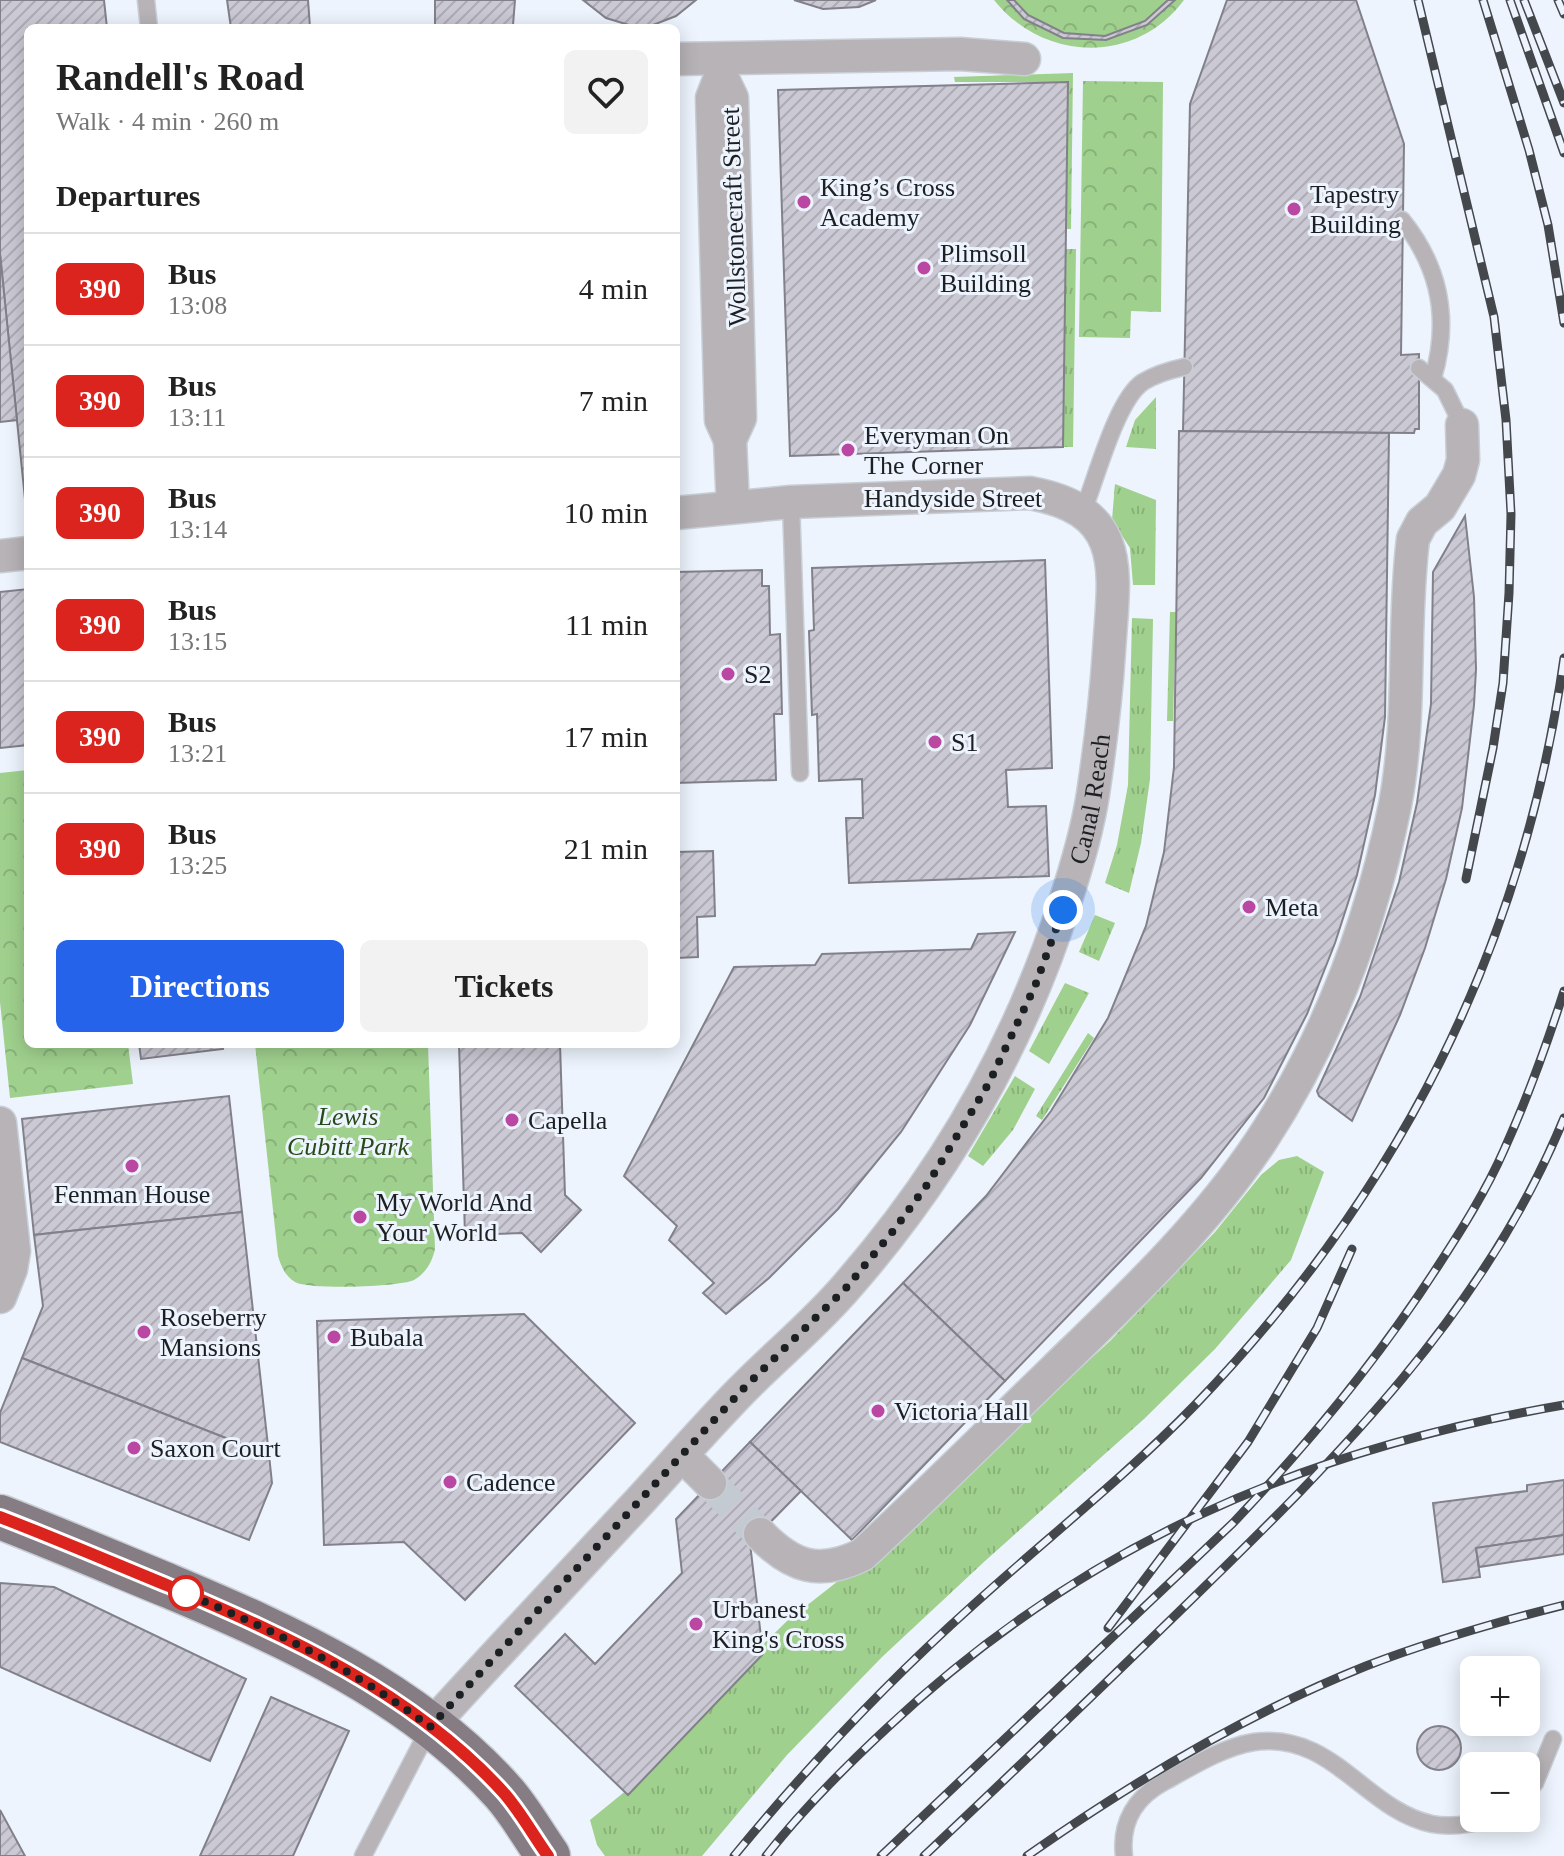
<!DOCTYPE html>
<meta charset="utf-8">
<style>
:root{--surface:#fff;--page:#f2f2f2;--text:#222;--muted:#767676;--line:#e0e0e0;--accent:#2563eb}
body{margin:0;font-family:Georgia,serif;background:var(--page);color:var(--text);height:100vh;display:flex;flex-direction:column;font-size:30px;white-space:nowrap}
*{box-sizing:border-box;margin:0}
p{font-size:26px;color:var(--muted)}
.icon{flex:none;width:44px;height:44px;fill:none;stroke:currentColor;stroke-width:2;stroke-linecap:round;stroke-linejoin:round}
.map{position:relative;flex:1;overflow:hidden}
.details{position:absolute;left:24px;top:24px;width:656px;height:1024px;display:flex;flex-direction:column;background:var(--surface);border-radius:12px;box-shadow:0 4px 20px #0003}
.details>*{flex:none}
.badge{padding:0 16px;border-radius:12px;font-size:28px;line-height:52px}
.buttons{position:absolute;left:1460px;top:1656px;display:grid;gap:16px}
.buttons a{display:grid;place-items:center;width:80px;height:80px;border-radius:12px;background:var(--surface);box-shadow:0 4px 20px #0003;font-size:40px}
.you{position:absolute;width:40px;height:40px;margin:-20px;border:6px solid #fff;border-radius:50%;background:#1a73e8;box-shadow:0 0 0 12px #1a73e833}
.map>.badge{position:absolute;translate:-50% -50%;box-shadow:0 0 0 4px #fff}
h2{padding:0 32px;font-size:30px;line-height:72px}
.round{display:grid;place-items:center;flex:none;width:84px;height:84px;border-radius:12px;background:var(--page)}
.summary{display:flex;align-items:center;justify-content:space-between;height:136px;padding:0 32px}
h1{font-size:38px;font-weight:700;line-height:60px}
.primary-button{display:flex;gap:16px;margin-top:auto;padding:16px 32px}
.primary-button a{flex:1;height:92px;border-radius:12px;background:var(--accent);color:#fff;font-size:32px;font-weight:700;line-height:92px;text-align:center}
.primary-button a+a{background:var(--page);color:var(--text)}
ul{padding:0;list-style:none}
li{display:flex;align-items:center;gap:24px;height:112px;padding:0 32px;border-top:2px solid var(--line)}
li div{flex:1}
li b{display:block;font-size:30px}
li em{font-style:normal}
li .badge{min-width:88px;font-weight:700;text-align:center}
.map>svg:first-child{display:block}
.grass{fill:url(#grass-tufts)}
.park{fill:url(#park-crowns)}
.building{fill:url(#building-hatch);stroke:#82818a;stroke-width:2}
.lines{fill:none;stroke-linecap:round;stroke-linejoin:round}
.street-tunnel{stroke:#c3cad1;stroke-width:32;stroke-dasharray:32 16;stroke-linecap:butt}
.lane-casing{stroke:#c8ced6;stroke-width:19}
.street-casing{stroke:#c8ced6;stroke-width:35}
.primary-casing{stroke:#c8ced6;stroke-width:47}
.lane{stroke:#b7b3b6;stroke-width:16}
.street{stroke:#b7b3b6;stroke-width:32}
.primary{stroke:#857d83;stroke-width:44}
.rail-casing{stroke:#44484c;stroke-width:9}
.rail{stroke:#edf4fd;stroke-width:6;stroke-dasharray:18;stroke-linecap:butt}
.line-casing{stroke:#fff;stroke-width:18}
.line{stroke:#dc241f;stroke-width:12}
.walk{stroke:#1d2023;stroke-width:8;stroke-dasharray:0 14.4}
.poi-dot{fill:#ba47a1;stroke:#edf4fd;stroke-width:3}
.stop-dot{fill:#fff;stroke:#dc241f;stroke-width:4}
.labels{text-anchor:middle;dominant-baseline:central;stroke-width:6;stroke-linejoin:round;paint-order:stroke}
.poi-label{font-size:26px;fill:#1d2023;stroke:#edf4fd;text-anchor:start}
.street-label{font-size:26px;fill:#1d2023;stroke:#edf4fd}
.park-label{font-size:26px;font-style:italic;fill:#274b18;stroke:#edf4fd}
</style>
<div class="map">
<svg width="1564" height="1856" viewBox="0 0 1564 1856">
<defs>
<pattern id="grass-tufts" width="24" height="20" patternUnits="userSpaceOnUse" patternTransform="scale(2)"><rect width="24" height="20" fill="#9fd08d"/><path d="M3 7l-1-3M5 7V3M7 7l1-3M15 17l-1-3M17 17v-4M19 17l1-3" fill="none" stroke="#88b279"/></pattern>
<pattern id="park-crowns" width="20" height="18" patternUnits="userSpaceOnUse" patternTransform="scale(2)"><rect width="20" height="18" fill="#9fd08d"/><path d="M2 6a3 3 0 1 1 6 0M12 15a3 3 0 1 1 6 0" fill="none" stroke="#88b279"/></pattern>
<pattern id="building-hatch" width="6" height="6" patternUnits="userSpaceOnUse" patternTransform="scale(2)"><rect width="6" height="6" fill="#cac9d4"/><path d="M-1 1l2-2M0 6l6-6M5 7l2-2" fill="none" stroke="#adacb6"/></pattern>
</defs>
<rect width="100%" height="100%" fill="#edf4fd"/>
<g class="grass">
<path d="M1073,73l-2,156h-5l2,-147h-113l-1,-5z"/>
<path d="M1066,249h10l-3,198h-10z"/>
<path d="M1156,397v52l-30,-2 9,-27z"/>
<path d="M1115,484l41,16 -1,85h-22l-3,-37 -18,-28z"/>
<path d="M1170,612h6l-3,109h-6z"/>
<path d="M1132,618l21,1 -3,160 -9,64 -12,50 -24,-10 12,-38 11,-60z"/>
<path d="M1095,915l20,8 -16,38 -20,-9z"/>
<path d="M1065,983l24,10 -40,71 -20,-13z"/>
<path d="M1088,1033l6,5 -52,82 -6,-4z"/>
<path d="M1015,1076l20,13 -22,41 -30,36 -15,-10z"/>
<path d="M1297,1156l27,16 -33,88 -76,89 -71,70 -159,142 -103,96 -95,98 -85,101h-97l-8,-11 -7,-25 49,-40 56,-69 92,-90 60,-47 161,-140 102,-93 105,-109 46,-57 18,-15z"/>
</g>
<g class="park">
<path d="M994,0h190c-48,65 -141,62 -190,0z"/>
<path d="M1083,81l80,1 -2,230 -30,-1 -1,27 -51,-1z"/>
<path d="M28,770v274h100l5,40 -123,14 -10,-96v-229z"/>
<path d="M255,1044h173l7,205c-3,13 -9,24 -21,31 -15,7 -105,10 -119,2 -10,-6 -14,-16 -17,-26z"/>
</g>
<g class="building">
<path d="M0,0h104l3,28h-79l-2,481 -26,-255z"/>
<path d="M227,0h81l2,27 -79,1z"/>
<path d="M435,0h80l-2,25h-78z"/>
<path d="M583,0h113l-20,16 -23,9h-24l-23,-7z"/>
<path d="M794,0h82l-17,7 -36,2z"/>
<path d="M1007,0h7l14,15 36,18 41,3 40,-15 23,-21h7l-28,25 -41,15 -43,-2 -39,-19z"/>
<path d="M1227,0h129l48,144 -3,211 18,-1v75h-4l-1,4 -231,-2 7,-327z"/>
<path d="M1068,82l-5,365 -273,9 -12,-366z"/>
<path d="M0,254l17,166 -17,2z"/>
<path d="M1179,431l210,2 -4,284 -10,78 -18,80 -22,68 -28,71 -43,84 -63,80 -196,203 -102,-98 83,-87 65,-85 57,-93 38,-92 18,-74 10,-85z"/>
<path d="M1465,516l9,81 2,72 -2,36 -12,103 -16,71 -21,69 -25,67 -48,106 -33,-25 -2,-5 43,-94 39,-115 18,-79 14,-99 2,-132z"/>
<path d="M1045,560l7,208 -46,2 2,37 38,-1 3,70 -200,7 -3,-65h17l-1,-39 -43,2 -2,-67 -5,1 -3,-84 5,-1 -2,-62z"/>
<path d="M762,570v16h7l1,49 10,-1 2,80h-8l2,66 -100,3v-211z"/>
<path d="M28,589v156l-28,3v-156z"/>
<path d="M713,851l2,65 -18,1 1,40 -22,1v-106z"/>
<path d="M1015,932l-45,93 -69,107 -63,77 -69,69 -43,36 -23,-21 11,-10 -45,-43 8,-14 -53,-50 110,-209 81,-2 7,-11 149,-5 7,-15z"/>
<path d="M139,1044h83l1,5 -82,10z"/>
<path d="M459,1044h101l5,151 16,15 -40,42 -19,-19 -57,2z"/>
<path d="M229,1096l13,116 -208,23 -12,-116z"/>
<path d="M242,1212l27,243 -247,-97 21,-52 -9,-71z"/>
<path d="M903,1283l102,98 -153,159 -102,-98z"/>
<path d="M524,1314l111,109 -170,177 -61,-58 -80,3 -7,-224z"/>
<path d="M22,1358l247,97 3,28 -23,57 -249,-98v-29z"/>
<path d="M750,1442l51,49 -51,52 13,111 -135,141 -113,-109 50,-52 30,30 87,-91 -6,-54z"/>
<path d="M1564,1480v55l-88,13 4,29 -37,5 -10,-79 94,-12v-6z"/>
<path d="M1564,1535v19l-85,13 -3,-19z"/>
<path d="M0,1583l54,4 192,92 -36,82 -210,-94z"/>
<path d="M271,1697l78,34 -56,125h-93z"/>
<circle cx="1439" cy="1748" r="22"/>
<path d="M0,1810l25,46h-25z"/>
</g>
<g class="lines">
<path class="street-tunnel" d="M710,1483l50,51"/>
<g class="lane-casing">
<g id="lane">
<path d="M146,0l3,28"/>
<path d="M1402,220c38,47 48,100 31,158"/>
<path d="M1419,368l26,22 17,35"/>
<path d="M791,502l9,271"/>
<path d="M1083,511c13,-31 33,-111 60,-129 13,-8 27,-12 41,-15"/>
<path d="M1526,1793l9,-10 18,-44"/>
<path d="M363,1856l67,-129"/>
<path d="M1124,1856c-4,-34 12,-59 40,-74 27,-15 59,-35 90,-40 79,-11 111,68 178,82 20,4 41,0 60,-6"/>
</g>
</g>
<g class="street-casing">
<g id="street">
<path d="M676,59l284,-5 64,5"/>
<path d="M721,75l11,23 8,320 -10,22 -9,-20 -9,-322z"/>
<path d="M730,440l3,67"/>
<path d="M0,556l28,-3"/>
<path d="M0,1123l14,128 -3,18 -11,28"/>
<path d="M682,1455l28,28"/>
<path d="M760,1534c32,33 59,42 102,21 65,-60 128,-123 192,-185 74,-72 149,-142 207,-229 67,-102 110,-216 134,-336 17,-88 7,-178 18,-266l9,-17 18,-15 19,-32 4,-15 -1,-35"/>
<path id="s1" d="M430,1727c68,-75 138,-149 207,-223 34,-37 68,-76 103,-112 35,-36 75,-68 108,-107 97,-111 171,-240 216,-380 12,-36 23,-73 29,-111 7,-47 13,-96 16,-143 5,-79 20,-140 -79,-158l-239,9 -115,11"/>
</g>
</g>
<g class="primary-casing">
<path id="primary" d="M0,1517c57,22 113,46 169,69 119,50 246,107 334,206 17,19 30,43 45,64"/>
</g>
<use href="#lane" class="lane"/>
<use href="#street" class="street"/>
<use href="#primary" class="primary"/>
<g class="rail-casing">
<g id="rail">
<path d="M1418,0l76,317 12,103 5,94 -2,79 -6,90 -10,65 -27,131"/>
<path d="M1483,0l46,150 19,75 16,98"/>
<path d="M1510,0l54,153"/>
<path d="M1524,0l40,103"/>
<path d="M1558,0l6,14"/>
<path d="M1108,1628l140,-186 69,-114 35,-79"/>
<path d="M734,1856c73,-89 152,-173 238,-250 74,-67 153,-129 223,-201 203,-211 328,-456 369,-747"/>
<path d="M766,1856c36,-46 78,-88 121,-128 195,-183 414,-278 677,-323"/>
<path d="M881,1856l352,-333c76,-80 145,-164 205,-257 24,-37 48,-75 66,-116 23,-51 43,-106 60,-159"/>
<path d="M924,1856c90,-85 179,-170 267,-256 146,-142 295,-290 373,-482"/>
<path d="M1027,1856c104,-73 221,-143 339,-190 65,-25 131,-44 198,-61"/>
</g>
</g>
<use href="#rail" class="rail"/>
</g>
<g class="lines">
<g class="line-casing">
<path id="line" d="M0,1517c57,22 113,46 169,69 120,51 244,107 334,206 17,19 30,43 45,64"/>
</g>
<use href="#line" class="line"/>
<path class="walk" d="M186,1593l-4,-1c89,37 172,77 248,135l312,-337 104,-102 48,-58 35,-48 60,-99 46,-97 28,-76"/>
</g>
<g class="poi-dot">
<circle cx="804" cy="202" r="8"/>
<circle cx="1294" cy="209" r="8"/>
<circle cx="924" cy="268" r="8"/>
<circle cx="848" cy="450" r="8"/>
<circle cx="728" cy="674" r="8"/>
<circle cx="935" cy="742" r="8"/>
<circle cx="1249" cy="907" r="8"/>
<circle cx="512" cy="1120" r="8"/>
<circle cx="132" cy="1166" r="8"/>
<circle cx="360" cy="1217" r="8"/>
<circle cx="144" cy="1332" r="8"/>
<circle cx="334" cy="1337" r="8"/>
<circle cx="878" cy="1411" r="8"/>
<circle cx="134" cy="1448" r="8"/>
<circle cx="450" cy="1482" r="8"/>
<circle cx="696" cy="1624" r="8"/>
</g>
<circle class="stop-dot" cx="186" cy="1593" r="16"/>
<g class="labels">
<g class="poi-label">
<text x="820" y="187">King’s Cross<tspan x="820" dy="30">Academy</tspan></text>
<text x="1310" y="194">Tapestry<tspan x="1310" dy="30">Building</tspan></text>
<text x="940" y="253">Plimsoll<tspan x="940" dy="30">Building</tspan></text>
<text x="864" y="435">Everyman On<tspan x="864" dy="30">The Corner</tspan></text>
<text x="744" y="674">S2</text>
<text x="951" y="742">S1</text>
<text x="1265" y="907">Meta</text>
<text x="528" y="1120">Capella</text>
<text x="132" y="1194" text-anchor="middle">Fenman House</text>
<text x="376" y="1202">My World And<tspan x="376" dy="30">Your World</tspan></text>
<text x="160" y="1317">Roseberry<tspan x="160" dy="30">Mansions</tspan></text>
<text x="350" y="1337">Bubala</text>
<text x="894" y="1411">Victoria Hall</text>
<text x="150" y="1448">Saxon Court</text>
<text x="466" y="1482">Cadence</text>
<text x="712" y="1609">Urbanest<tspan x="712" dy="30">King's Cross</tspan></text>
</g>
<g class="street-label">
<text transform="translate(734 217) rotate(-92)">Wollstonecraft Street</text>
<text x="953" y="498">Handyside Street</text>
<text stroke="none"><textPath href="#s1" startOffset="1158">Canal Reach</textPath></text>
</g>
<g class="park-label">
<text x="348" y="1116">Lewis<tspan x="348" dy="30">Cubitt Park</tspan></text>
</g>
</g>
</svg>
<div class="buttons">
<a>+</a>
<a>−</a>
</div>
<div class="you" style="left:1063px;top:910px"></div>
<section class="details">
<div class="summary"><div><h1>Randell's Road</h1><p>Walk · 4 min · 260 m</p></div><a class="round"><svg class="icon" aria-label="heart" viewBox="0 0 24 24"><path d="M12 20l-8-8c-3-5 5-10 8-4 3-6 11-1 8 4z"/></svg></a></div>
<h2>Departures</h2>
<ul>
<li><span class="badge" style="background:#dc241f;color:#fff">390</span><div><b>Bus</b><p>13:08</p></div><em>4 min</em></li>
<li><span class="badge" style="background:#dc241f;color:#fff">390</span><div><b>Bus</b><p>13:11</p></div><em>7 min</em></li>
<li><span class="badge" style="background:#dc241f;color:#fff">390</span><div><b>Bus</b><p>13:14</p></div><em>10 min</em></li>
<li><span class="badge" style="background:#dc241f;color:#fff">390</span><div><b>Bus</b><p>13:15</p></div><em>11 min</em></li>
<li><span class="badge" style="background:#dc241f;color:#fff">390</span><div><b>Bus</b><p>13:21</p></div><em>17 min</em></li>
<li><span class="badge" style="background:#dc241f;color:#fff">390</span><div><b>Bus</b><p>13:25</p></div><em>21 min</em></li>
</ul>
<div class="primary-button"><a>Directions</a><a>Tickets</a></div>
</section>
</div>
